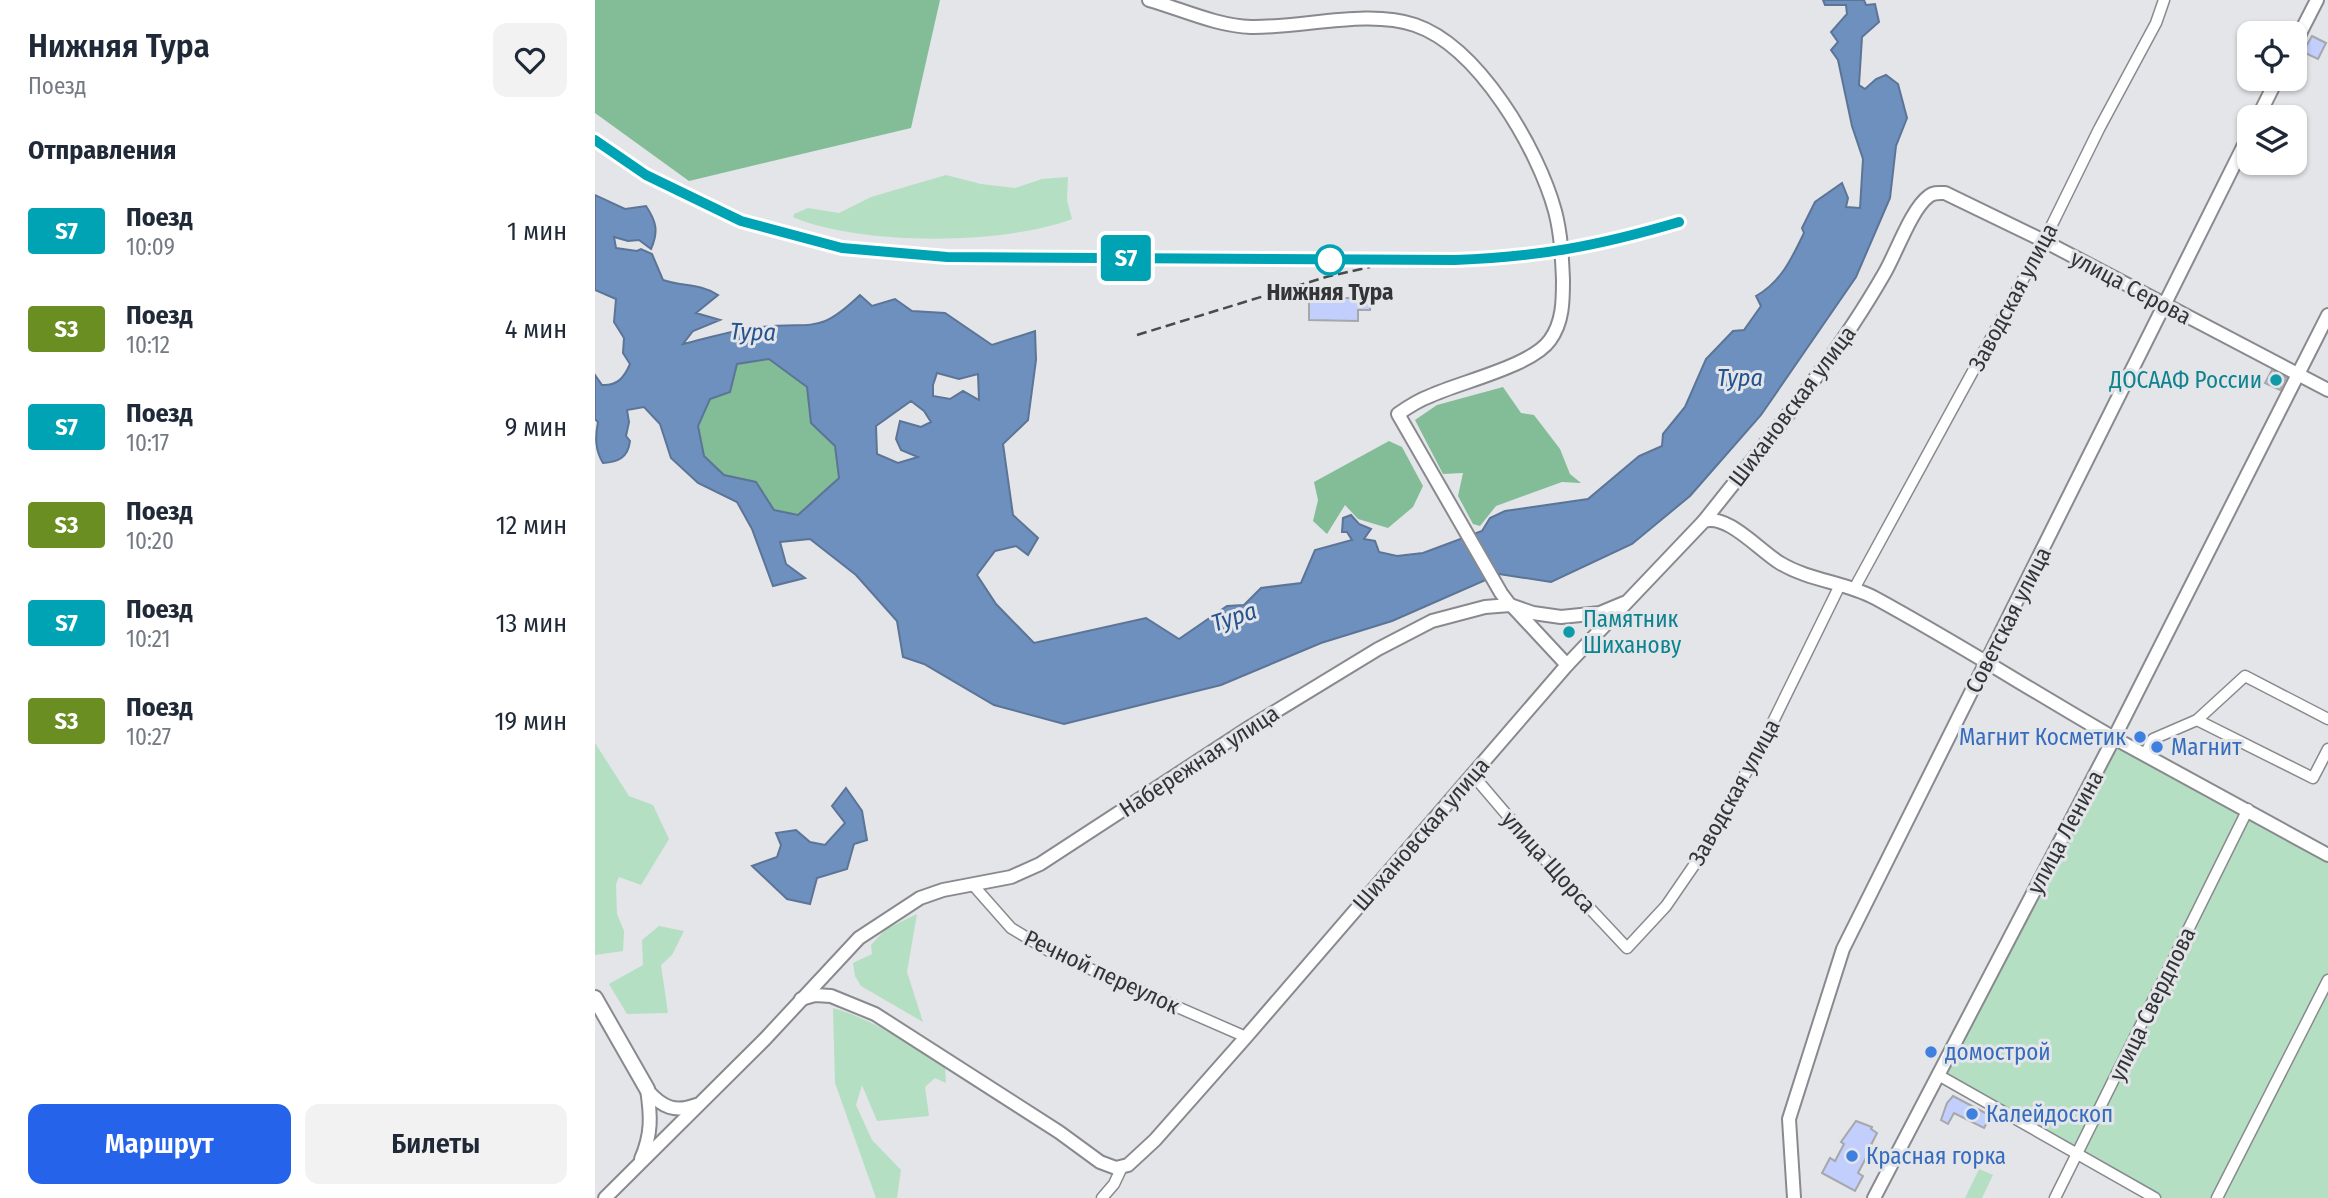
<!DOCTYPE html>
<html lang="ru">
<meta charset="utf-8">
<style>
:root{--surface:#fff;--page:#f2f2f3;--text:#1f2937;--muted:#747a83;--accent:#2563eb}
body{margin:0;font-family:"Fira Sans Condensed",sans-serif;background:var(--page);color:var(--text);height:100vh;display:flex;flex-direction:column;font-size:26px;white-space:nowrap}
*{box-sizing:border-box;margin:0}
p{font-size:23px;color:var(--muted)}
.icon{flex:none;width:38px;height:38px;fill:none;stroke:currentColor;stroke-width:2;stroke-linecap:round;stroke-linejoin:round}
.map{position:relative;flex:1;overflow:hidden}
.drawer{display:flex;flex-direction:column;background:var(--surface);width:595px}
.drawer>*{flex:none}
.badge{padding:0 14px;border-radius:5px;font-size:24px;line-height:46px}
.tools{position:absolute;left:1642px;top:21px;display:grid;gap:14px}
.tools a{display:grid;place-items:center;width:70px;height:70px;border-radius:14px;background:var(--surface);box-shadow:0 2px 5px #0004;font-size:35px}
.map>.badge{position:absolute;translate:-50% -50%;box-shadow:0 0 0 4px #fff}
h2{padding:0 28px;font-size:26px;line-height:63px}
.round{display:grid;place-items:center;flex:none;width:74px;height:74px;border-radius:14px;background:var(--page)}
.head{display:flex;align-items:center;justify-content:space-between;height:119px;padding:0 28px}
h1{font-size:33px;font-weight:600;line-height:52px}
.cta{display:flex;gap:14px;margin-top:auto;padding:14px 28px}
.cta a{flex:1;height:80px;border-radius:14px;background:var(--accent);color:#fff;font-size:28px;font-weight:600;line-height:80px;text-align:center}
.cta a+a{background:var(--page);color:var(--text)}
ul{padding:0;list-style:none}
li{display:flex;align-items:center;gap:21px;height:98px;padding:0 28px}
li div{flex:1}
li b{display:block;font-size:26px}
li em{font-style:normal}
li .badge{min-width:77px;font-weight:700;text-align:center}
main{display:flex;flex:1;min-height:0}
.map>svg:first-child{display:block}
.green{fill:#b5dfc3}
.forest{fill:#82bd98}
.water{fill:#6d90bf;stroke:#5c7496;stroke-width:2;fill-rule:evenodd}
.building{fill:#c2cefc;stroke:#a6a7ab;stroke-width:2}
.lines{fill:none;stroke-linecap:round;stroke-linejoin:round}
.minor-casing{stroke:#898a8f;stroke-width:13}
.tertiary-casing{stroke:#898a8f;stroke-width:16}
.secondary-casing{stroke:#898a8f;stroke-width:16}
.primary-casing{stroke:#898a8f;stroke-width:18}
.minor{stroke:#fff;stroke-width:10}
.tertiary{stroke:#fff;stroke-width:12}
.secondary{stroke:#fff;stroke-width:12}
.primary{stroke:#fff;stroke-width:14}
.rail{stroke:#494a4c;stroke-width:2.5;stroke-dasharray:10 5;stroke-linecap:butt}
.line-casing{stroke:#fff;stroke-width:16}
.line{stroke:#00a3b4;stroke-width:10}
.stop-dot{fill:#fff;stroke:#00a3b4;stroke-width:3.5}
.culture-dot{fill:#0f9aa8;stroke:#e3e5e9;stroke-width:2.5}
.shop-dot{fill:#3f7fe0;stroke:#e3e5e9;stroke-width:2.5}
.labels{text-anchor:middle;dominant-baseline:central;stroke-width:6;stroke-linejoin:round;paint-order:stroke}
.street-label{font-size:23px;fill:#333436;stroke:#e3e5e9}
.stop-label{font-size:23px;font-weight:bold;fill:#333436;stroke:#e3e5e9}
.culture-label{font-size:23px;fill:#0d838f;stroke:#e3e5e9;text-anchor:end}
.shop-label{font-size:23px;fill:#366cbe;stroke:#e3e5e9;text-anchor:start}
.water-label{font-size:24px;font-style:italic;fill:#24538f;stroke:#e3e5e9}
</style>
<main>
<section class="drawer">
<div class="head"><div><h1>Нижняя Тура</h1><p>Поезд</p></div><a class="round"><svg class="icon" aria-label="heart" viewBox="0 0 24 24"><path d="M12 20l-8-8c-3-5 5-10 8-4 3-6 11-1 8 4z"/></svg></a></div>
<h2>Отправления</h2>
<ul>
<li><span class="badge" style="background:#00a3b4;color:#fff">S7</span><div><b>Поезд</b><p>10:09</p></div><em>1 мин</em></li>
<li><span class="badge" style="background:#6b8e23;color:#fff">S3</span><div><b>Поезд</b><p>10:12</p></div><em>4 мин</em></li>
<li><span class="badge" style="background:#00a3b4;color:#fff">S7</span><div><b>Поезд</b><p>10:17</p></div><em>9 мин</em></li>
<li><span class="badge" style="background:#6b8e23;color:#fff">S3</span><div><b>Поезд</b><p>10:20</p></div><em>12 мин</em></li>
<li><span class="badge" style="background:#00a3b4;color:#fff">S7</span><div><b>Поезд</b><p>10:21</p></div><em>13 мин</em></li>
<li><span class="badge" style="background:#6b8e23;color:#fff">S3</span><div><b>Поезд</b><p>10:27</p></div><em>19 мин</em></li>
</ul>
<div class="cta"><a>Маршрут</a><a>Билеты</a></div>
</section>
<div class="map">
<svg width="1733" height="1198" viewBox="0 0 1733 1198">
<rect width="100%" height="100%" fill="#e3e5e9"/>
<g class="green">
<path d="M351,175l35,9 34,4 27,-9 26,-2 -1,23 5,19c-68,26 -212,27 -279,-2l1,-3 14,-6 31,5 32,-16z"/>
<path d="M1519,738l214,117v343h-173l-215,-122z"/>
<path d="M0,743l34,53 24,9 16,34 -28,46 -22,-8 -3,7 1,30 7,17 -1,20 -28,4z"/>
<path d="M322,914l-10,58 16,50 -62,-36 -6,-10 -2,-13 19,-9 -1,-9 15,-16z"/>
<path d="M64,926l25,5 -12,24 -11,10 7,48 -41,1 -18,-30 34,-19 -1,-25z"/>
<path d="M238,1008c42,12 77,36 112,59l1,16 -11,-5 -10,9 4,29 -52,5 -15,-36 -6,20 16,35 29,30 -4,28h-21l-41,-115z"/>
<path d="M1384,1169l14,6 -11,23h-17z"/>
</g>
<g class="forest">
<path d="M0,0h345l-29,128 -222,53 -94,-68z"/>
<path d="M175,359l37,28 4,36 24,23 4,32 -41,37 -24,-5 -18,-28 -32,-7 -20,-19 -6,-29 12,-28 20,-7 7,-28z"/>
<path d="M908,387l18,26 13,2 26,34 10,25 11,9 -19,-1 -66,24 -16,20 -7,-2 -15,-28 5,-23 -20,1 -28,-54 22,-15z"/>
<path d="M794,441l13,6 21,39 -10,21 -25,21 -30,-9 -13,-14 -18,29 -14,-13 5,-21 -4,-18z"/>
</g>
<g class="water">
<path d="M1228,0h41l2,5 9,-1 4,18 -17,15 -3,48 6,4 11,-10 10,-4 12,9 9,34 -11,28 -6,52 -34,79 -95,138 -71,81 -58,48 -81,38 -52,-8 -107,47 -71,22 -100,42 -157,39 -70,-19 -70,-41 -21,-7 -6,-36 -41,-46 -46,-36 -30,3 6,22 19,14 -32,8 -21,-57 -15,-27 -39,-19 -27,-25 -11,-34 -16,-17 -17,3 2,12 -3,14 4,5c-2,17 -12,21 -27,22 -8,-13 -8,-26 -5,-41l-3,-3v-44l7,10c15,1 22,-7 28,-21l-7,-11 1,-15 -10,-16 2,-23 -21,-9v-95l30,14 21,-3c10,15 13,25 5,43l-12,-9 -11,1 -14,-4 2,11 21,3 4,-2 11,5 11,26c20,7 36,3 55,15l-22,18 24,7 -27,11 -10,13c26,-6 53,-15 79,-17 52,-6 55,9 98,-32l12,11 23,-7 17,12 33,2 47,32 43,-14 1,29 -8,60 -25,24 10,71 25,23 -10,17 -12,-9 -21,5 -18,24 19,29 38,39 112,-25 33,21 48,-33 17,-1 17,-17 40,-5 14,-33 37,-10 -5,-8h-5l1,-14 8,-3 8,9 12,5 -7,10 11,2 4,11 18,4 26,-3 59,-22 8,-13 15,-7 83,-12 51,-43 23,-10 1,-12 22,-27 21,-48 27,-28 11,-1 17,-24 -5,-10c25,-14 36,-38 48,-63l-2,-5 13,-26 27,-19 6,15 -2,9 14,1 3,-49 -11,-33 -14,-66 -7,-10 7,-8 -7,-10 16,-18 -1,-9h-21zM174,359l38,28 4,36 24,23 4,32 -41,37 -24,-5 -18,-28 -32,-7 -20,-19 -6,-30 12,-27 20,-7 7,-28zM342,373l22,6 19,-5 1,26 -16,-9 -13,8 -17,-3v-11zM316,401l13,10 7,11 -10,5 -21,-6 -4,18 5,11 17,7 -20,6 -21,-9 -1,-28z"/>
<path d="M251,788l16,23 5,29 -13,4 -7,25 -30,9 -7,26 -23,-5 -35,-33 25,-9 4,-12 -5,-12 20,-3 14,12 15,3 20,-22 -13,-17z"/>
</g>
<g class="building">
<path d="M1717,36l14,7 -8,16 -15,-7z"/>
<path d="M757,294h18v16h-12v11l-49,-1v-22h43z"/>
<path d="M1677,370l14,8 -6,12 -15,-7z"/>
<path d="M1358,1096l38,20 -7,12 -30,-15 -6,11 -7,-4 6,-17z"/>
<path d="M1261,1121l16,6 -1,2 6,4 -8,16 4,3 -3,5 -3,-1 -9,17 5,3 -8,15 -33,-18 8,-15 5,3 9,-17 -3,-2z"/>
</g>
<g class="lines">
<g class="minor-casing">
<g id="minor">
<path d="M1259,589l190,-348 55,-112 57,-106 8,-23"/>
<path d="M1602,720l116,58 15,-29"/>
<path d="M1550,754l8,-15 44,-19 48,-44 83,43"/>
<path d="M877,774l81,95 74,79 39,-42 33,-48 66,-120 75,-153"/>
<path d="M378,885l38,43 38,23 197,86"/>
<path d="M1345,1076l215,122"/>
<path d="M507,1198l12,-14 8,-17"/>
<path d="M1460,1198l193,-389"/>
<path d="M1622,1198l111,-218"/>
</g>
</g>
<g class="tertiary-casing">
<g id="tertiary">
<path d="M554,0c32,9 68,26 102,27 51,1 117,-18 164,-2 64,22 123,124 140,186 6,23 7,45 8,69 0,21 0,42 -13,60 -18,26 -90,42 -120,56 -11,4 -22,11 -32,18l103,179 9,12"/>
<path d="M1109,521c63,-80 129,-158 180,-247 12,-20 27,-65 45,-78 5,-4 10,-3 16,-3l99,48 284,149"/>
<path d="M1519,738l214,117"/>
</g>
</g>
<g class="secondary-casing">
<g id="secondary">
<path d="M1699,45l23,-45"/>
<path d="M1663,117l19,-38"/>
<path d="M918,607l54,58"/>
<path d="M206,999l14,-4 16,1 44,18 184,118 41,30 16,6 12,-3 27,-25 91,-103 321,-372 137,-144c23,-8 56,30 76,42 30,18 65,19 95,35 81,44 159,94 239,140"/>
<path d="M53,1091c14,16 27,22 48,14"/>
<path d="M46,1159c11,-25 10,-43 6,-70"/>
<path d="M10,1198l160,-159 94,-101 61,-40 23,-8 68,-13 29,-13 210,-137 128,-78 54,-28 53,-14 25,-2 23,8 28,4 39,-4 24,-10"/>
<path d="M1199,1198l-5,-79 54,-170 406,-814"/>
<path d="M1279,1198l240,-460 214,-423"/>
</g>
</g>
<g class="primary-casing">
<path id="primary" d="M0,998l52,91"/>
</g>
<use href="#minor" class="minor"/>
<use href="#tertiary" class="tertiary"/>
<use href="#secondary" class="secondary"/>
<use href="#primary" class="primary"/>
<g class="rail">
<path d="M0,140l51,35 95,46 101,27 105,9 508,3c81,-3 145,-15 224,-38"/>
<path d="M542,335l189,-58 44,-10"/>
</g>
</g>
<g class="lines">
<g class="line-casing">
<path id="line" d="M0,140l51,35 95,46 101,27 105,9 508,3c83,-3 143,-14 224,-38"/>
</g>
<use href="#line" class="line"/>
</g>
<circle class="stop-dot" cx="735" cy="260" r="14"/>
<g class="culture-dot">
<circle cx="1681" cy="380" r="7"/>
<circle cx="974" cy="632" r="7"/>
</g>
<g class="shop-dot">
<circle cx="1545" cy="737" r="7"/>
<circle cx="1562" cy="747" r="7"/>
<circle cx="1336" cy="1052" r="7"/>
<circle cx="1377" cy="1114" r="7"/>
<circle cx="1257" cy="1156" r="7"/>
</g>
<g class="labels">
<g class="street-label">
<text transform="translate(1536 287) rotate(28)">улица Серова</text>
<text transform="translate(1418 297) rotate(-62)">Заводская улица</text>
<text transform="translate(1197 406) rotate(-53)">Шихановская улица</text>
<text transform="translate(1413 620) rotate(-63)">Советская улица</text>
<text transform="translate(604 761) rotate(-33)">Набережная улица</text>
<text transform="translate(1139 792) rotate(-61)">Заводская улица</text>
<text transform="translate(1470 832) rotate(-62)">улица Ленина</text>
<text transform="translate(826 834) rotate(-49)">Шихановская улица</text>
<text transform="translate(954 862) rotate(48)">улица Щорса</text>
<text transform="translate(507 972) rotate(25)">Речной переулок</text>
<text transform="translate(1557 1004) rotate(-64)">улица Свердлова</text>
</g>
<g class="stop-label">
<text x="735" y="292">Нижняя Тура</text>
</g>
<g class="culture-label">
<text x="1667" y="380">ДОСААФ России</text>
<text x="988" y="619" text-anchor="start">Памятник<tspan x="988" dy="26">Шиханову</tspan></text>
</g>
<g class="shop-label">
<text x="1531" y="737" text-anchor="end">Магнит Косметик</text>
<text x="1576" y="747">Магнит</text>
<text x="1350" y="1052">домострой</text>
<text x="1391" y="1114">Калейдоскоп</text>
<text x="1271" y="1156">Красная горка</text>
</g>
<g class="water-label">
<text transform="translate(158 332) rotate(2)">Тура</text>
<text x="1145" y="378">Тура</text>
<text transform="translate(639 617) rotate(-18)">Тура</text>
</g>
</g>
</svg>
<div class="tools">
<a><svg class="icon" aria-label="locate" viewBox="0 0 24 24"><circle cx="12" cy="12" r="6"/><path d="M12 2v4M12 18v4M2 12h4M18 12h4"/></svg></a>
<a><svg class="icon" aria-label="layers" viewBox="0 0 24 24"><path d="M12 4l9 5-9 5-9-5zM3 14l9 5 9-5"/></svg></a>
</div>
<b class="badge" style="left:531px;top:258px;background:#00a3b4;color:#fff">S7</b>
</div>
</main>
